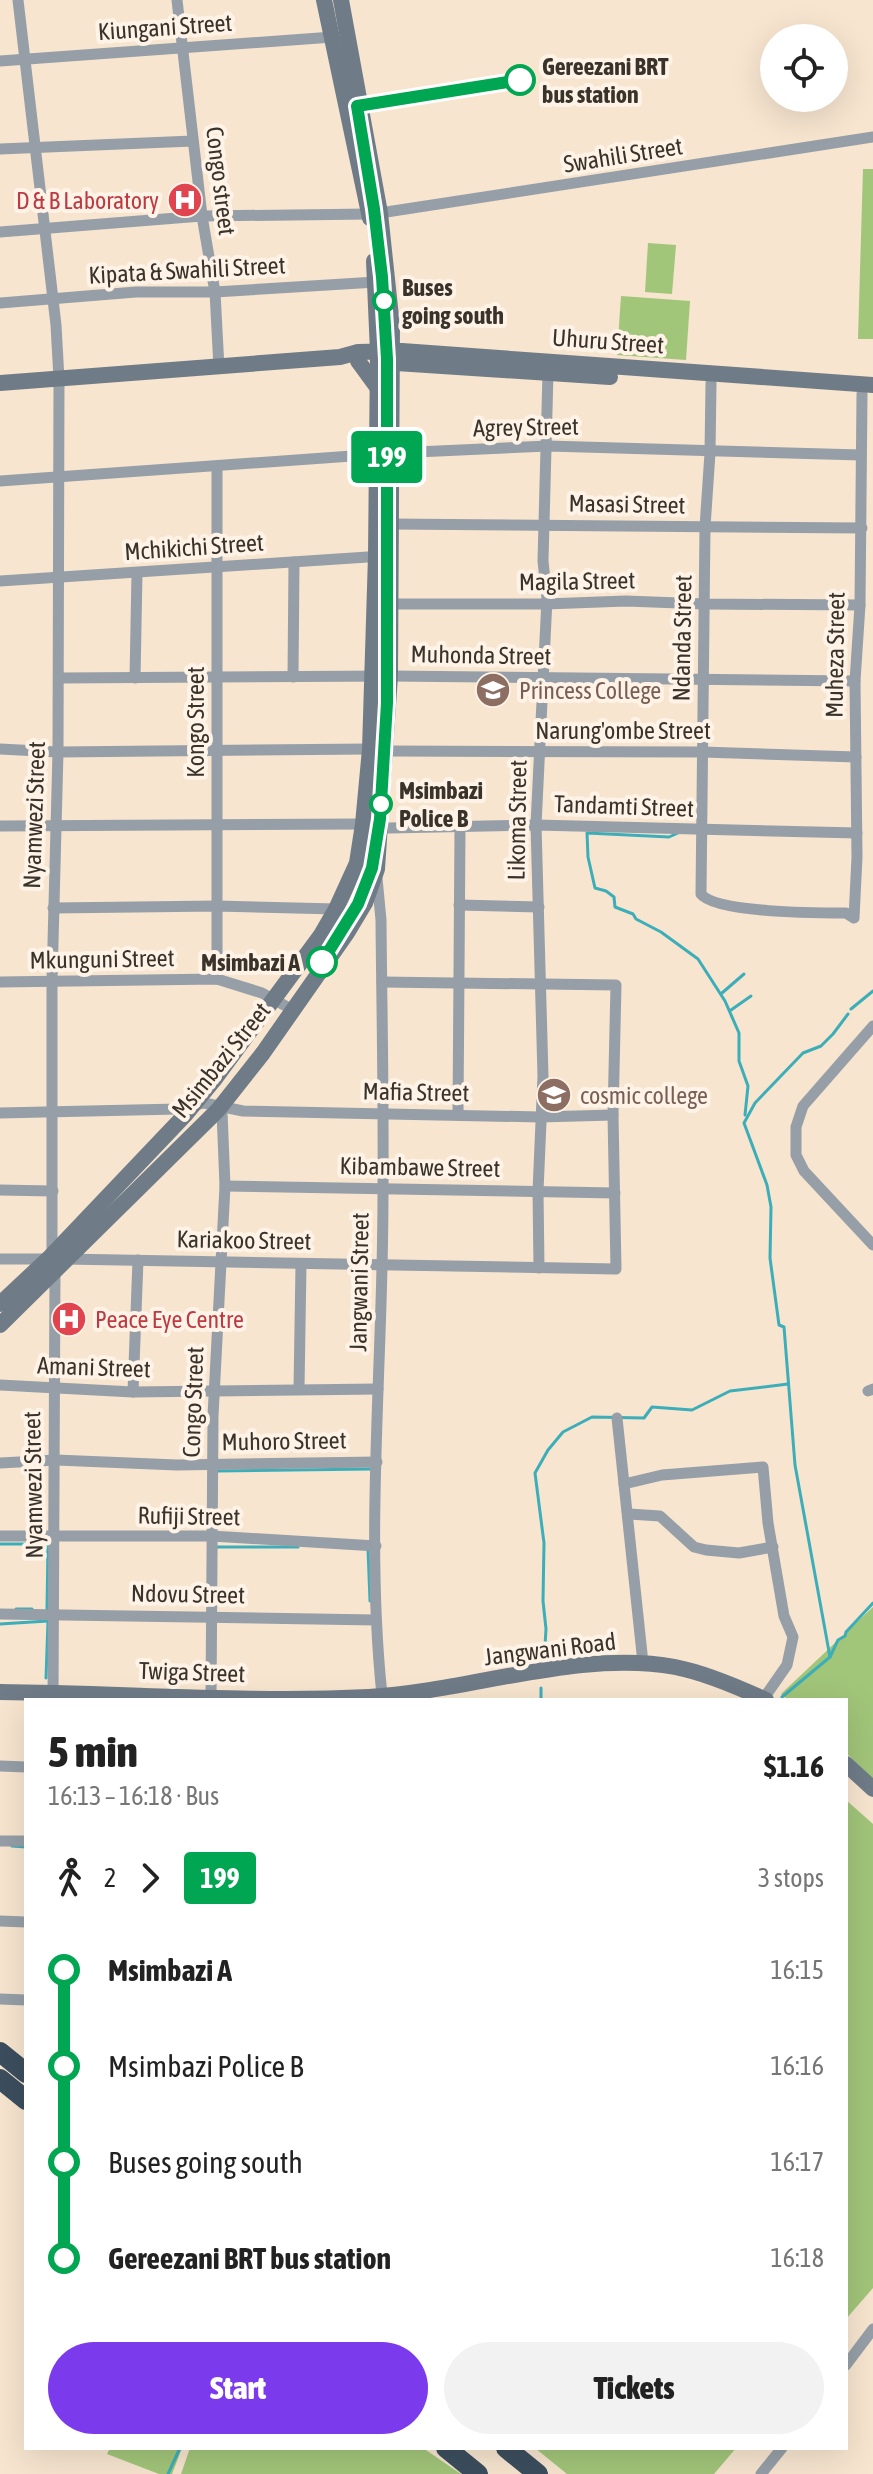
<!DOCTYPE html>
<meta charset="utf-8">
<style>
:root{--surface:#fff;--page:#f2f2f2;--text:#222;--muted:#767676;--accent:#7c3aed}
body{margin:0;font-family:"Asap Condensed",sans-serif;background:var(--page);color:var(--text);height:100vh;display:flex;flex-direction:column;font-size:30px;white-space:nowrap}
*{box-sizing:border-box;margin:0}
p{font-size:26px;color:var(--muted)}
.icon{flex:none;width:44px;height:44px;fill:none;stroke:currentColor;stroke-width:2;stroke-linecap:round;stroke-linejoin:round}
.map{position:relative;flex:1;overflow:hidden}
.details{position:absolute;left:24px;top:1698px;width:824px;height:752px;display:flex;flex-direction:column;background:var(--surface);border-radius:0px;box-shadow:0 8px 32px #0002}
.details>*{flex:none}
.badge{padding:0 16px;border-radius:6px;font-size:28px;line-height:52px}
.fabs{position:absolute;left:760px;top:24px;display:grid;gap:16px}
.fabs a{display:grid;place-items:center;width:88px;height:88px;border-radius:50%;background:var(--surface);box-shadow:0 8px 32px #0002;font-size:40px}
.map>.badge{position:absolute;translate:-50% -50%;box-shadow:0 0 0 4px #fff}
.legs{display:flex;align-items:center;gap:12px;height:88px;padding:0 24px;font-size:26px}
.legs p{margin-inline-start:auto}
.overview{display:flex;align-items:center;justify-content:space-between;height:136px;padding:0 24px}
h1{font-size:44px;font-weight:800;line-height:60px}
.primary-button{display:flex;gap:16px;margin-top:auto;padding:16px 24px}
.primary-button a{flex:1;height:92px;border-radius:48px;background:var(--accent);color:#fff;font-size:32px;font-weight:800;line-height:92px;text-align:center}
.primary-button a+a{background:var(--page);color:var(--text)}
ul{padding:0 24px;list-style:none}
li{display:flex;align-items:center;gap:28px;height:96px;font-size:30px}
li i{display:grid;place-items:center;width:12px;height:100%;margin:0 10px;background:currentColor}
li i::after{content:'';width:20px;height:20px;margin:-10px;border:6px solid;border-radius:50%;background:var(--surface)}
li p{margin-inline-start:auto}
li:first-child i{background:linear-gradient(#0000 50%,currentColor 0)}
li:last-child i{background:linear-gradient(currentColor 50%,#0000 0)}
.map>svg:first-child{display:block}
.green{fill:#a1c579}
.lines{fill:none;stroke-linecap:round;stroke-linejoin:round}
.stream{stroke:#3caeb9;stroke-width:3}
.street{stroke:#969fa7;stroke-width:11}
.secondary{stroke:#6f7c88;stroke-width:16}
.highway{stroke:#3c4e5e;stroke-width:20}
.line-1-casing{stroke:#fff;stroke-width:18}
.line-1{stroke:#00a651;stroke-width:12}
.stop-1-dot{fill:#fff;stroke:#00a651;stroke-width:4}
.labels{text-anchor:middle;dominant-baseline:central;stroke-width:8;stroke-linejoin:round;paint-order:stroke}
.street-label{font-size:24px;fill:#3a332b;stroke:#fef3e6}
.stop-label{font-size:24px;font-weight:bold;fill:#3a332b;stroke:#fef3e6;text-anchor:start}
.health-label{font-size:24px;fill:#be3a42;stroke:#fef3e6;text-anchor:end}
.education-label{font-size:24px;fill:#785e54;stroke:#fef3e6;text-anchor:start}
</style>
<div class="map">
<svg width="873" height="2474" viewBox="0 0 873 2474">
<rect width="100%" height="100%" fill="#f7e5cf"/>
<g class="green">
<path d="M863,169h10v170h-15z"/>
<path d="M648,243l28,2 -4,49 -27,-2z"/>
<path d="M621,296l69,5 -4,59 -69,-5z"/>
<path d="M873,1607v172l-27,-26v-53h-58l-7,-6z"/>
<path d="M846,1800l27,24v464l-27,31z"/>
<path d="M110,2448h72l-10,26h-13l-52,-20z"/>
<path d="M190,2448h233l38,26h-280z"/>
<path d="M535,2448h201l-22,26h-147z"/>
</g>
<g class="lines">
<g class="stream">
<path d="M678,833l-9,4 -82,-4 1,24 7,31 11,3 8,6 1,10 18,7 3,5 25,13 37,27 27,42 14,32v28l9,25 -3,29"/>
<path d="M722,993l22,-19"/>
<path d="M851,1009l22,-18"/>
<path d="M731,1010l20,-14"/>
<path d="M216,1471l155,-2"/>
<path d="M0,1544h48l-1,65"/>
<path d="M217,1547h81"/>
<path d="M368,1549l2,52"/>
<path d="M16,1609h16"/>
<path d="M0,1624l48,-3 -2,57"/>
<path d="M830,1657l-35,-192 -11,-138 -5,-2 -9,-67 1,-51 -4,-22 -23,-62 11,-20 48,-50 18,-7 12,-12 15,-20"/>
<path d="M544,1662l2,-33 -3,-28 1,-58 -9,-70 13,-23 15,-18 29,-15 52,1 8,-11 40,3 38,-19 58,-7"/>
<path d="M541,1688v12"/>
<path d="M782,1697l48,-40 8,-17 7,-4 1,-4 27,-29"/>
<path d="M12,1846l14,1"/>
<path d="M168,2474l12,-26"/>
</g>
<g class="street">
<path d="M18,0l38,325 3,54 -1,373 -6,229v272"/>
<path d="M177,0l25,216 13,76 4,76"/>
<path d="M0,61l333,-24"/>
<path d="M0,149l193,-8"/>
<path d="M380,213l493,-76"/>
<path d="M0,232l202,-16 167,-2"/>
<path d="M0,303l136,-11h79l161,-10"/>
<path d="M711,383l-1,70 -5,74 -4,367c14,19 118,19 145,19l8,5 3,-61 -2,-176 5,-76 2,-211"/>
<path d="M217,466v513"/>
<path d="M0,481l394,-28 154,-7 313,9"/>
<path d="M391,524l471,4"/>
<path d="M0,581l383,-25"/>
<path d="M390,604h156l80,-3 80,3 154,1"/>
<path d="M293,677l1,-115"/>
<path d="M59,678l332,-2 464,5"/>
<path d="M135,678l2,-105"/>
<path d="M0,749l58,3 312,-3"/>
<path d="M389,751l313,1 154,5"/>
<path d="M0,826l363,-2"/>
<path d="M389,828l147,-3 321,8"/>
<path d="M377,878l4,42c1,115 4,231 1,346 -3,142 -15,287 0,429"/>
<path d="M459,905l80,2"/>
<path d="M53,908l164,-2 119,3"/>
<path d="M0,982l217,-3 45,14 31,17"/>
<path d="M873,1026l-70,80 -7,21v28l8,16 69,74"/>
<path d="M0,1113l178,-4 26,-6 39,8 297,6 73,-2"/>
<path d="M458,1115l2,-287"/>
<path d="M225,1186l390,7"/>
<path d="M0,1190l53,1"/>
<path d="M0,1259h45"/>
<path d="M65,1259l551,10 -3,-154 3,-130 -234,-3"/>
<path d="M539,1268l-1,-77 5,-115 -7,-251 11,-226 -4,-38 5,-188"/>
<path d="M0,1385l133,7 245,-3"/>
<path d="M299,1389l2,-125"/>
<path d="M868,1391l5,-2"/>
<path d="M133,1392l5,-132"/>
<path d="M617,1418l26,245"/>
<path d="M0,1463l56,-3 121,5 200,-3"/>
<path d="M624,1484l38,-9 101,-8 5,56 16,93 9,21 -6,28 -23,33"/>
<path d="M629,1514l31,2 34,31 12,3 33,3 34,-6"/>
<path d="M0,1536h212l164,10"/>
<path d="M0,1614l376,6"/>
<path d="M53,1700l2,-430"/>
<path d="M211,1700l2,-284 12,-230 -3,-74 -4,-2"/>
<path d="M0,1766l26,1"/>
<path d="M0,1841h26"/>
<path d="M0,1921l26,1"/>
<path d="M0,1999l26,1"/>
<path d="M846,2365l27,-36"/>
<path d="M761,2474l21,-26"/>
</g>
<g class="secondary">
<path d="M324,0l46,218"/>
<path d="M358,361l19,26"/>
<path d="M381,362l229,15"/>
<path d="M0,383l340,-26 18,-5 44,-1 471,34"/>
<path d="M0,1304l50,-47 136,-143 28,-34 107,-145 15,-26 21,-46 6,-39 7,-75 6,-193 2,-204 -4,-91"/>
<path d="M0,1325l218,-215 45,-57 84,-120 18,-30 12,-34 13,-193 2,-350 -12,-113 -39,-213"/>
<path d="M0,1692c123,1 246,11 369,5 97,-5 211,-48 306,-30 31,6 63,20 91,33"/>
<path d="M846,1764l27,25"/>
</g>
<g class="highway">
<path d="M0,2052l26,21"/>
<path d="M0,2079l26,21"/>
<path d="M446,2448l32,26"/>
<path d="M506,2448l32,26"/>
</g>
</g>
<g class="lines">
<g class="line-1-casing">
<path id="line-1" d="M322,962l36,-58 14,-36 8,-49 7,-116v-344l-5,-82 -8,-68 -17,-103 163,-26"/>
</g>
<use href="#line-1" class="line-1"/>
</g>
<defs>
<g id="hospital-disc" transform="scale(1.8)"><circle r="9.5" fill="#e0444e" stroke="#fef3e6"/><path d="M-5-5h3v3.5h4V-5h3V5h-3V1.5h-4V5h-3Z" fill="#fff"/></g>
<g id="university-disc" transform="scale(1.8)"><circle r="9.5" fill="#8d6e63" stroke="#fef3e6"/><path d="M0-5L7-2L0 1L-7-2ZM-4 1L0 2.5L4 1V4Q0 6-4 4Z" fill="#fff"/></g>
</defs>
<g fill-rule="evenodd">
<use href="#hospital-disc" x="185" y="200"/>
<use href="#university-disc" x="493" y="690"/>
<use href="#university-disc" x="554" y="1095"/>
<use href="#hospital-disc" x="69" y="1319"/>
</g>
<g class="stop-1-dot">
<circle cx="520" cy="80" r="14"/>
<circle cx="384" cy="301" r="10"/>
<circle cx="381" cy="804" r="10"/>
<circle cx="322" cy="962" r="14"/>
</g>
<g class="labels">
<g class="street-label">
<text transform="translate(165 27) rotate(-4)">Kiungani Street</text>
<text transform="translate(623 155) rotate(-9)">Swahili Street</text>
<text transform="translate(221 181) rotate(83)">Congo street</text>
<text transform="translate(187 270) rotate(-3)">Kipata &amp; Swahili Street</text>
<text transform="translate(608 341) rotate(4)">Uhuru Street</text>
<text transform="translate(526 427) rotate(-1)">Agrey Street</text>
<text transform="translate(627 504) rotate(1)">Masasi Street</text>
<text transform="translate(194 547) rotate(-4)">Mchikichi Street</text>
<text transform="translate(577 581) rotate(-1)">Magila Street</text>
<text transform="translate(682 638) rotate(-89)">Ndanda Street</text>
<text transform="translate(481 655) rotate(1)">Muhonda Street</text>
<text transform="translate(835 655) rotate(-89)">Muheza Street</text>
<text transform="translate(195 722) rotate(-90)">Kongo Street</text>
<text x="623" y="730">Narung'ombe Street</text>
<text transform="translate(624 806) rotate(2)">Tandamti Street</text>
<text transform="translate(34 815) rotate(-88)">Nyamwezi Street</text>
<text transform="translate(517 820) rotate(-89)">Likoma Street</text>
<text transform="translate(102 959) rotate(-1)">Mkunguni Street</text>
<text transform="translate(221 1060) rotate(-51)">Msimbazi Street</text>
<text transform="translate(416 1092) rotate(1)">Mafia Street</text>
<text transform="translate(420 1167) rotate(1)">Kibambawe Street</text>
<text transform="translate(244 1240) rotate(1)">Kariakoo Street</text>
<text transform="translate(359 1282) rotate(-89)">Jangwani Street</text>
<text transform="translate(94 1367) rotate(2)">Amani Street</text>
<text transform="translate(193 1402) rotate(-88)">Congo Street</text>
<text transform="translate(284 1441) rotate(-1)">Muhoro Street</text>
<text transform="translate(33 1485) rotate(-91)">Nyamwezi Street</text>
<text transform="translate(189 1516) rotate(1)">Rufiji Street</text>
<text transform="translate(188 1594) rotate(1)">Ndovu Street</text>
<text transform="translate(550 1649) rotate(-7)">Jangwani Road</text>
<text transform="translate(192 1672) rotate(2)">Twiga Street</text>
</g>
<g class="stop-label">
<text x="542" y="66">Gereezani BRT<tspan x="542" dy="28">bus station</tspan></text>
<text x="402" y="287">Buses<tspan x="402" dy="28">going south</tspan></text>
<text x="399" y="790">Msimbazi<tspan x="399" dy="28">Police B</tspan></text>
<text x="300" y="962" text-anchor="end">Msimbazi A</text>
</g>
<g class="health-label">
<text x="159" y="200">D &amp; B Laboratory</text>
<text x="95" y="1319" text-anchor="start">Peace Eye Centre</text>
</g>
<g class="education-label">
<text x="519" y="690">Princess College</text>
<text x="580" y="1095">cosmic college</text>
</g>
</g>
</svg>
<div class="fabs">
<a><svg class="icon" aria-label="locate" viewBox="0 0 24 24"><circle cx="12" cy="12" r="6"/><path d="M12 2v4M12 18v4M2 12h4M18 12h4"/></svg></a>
</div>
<b class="badge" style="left:387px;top:457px;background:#00a651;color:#fff">199</b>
<section class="details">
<div class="overview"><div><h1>5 min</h1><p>16:13 – 16:18 · Bus</p></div><b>$1.16</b></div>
<div class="legs"><svg class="icon" aria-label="walk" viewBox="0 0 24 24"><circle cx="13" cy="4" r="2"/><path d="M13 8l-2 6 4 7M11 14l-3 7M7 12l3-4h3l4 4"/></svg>2<svg class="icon" aria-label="forward" viewBox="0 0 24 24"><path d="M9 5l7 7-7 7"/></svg><b class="badge" style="background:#00a651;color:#fff">199</b><p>3 stops</p></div>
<ul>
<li><i style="color:#00a651"></i><b>Msimbazi A</b><p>16:15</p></li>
<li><i style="color:#00a651"></i><span>Msimbazi Police B</span><p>16:16</p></li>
<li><i style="color:#00a651"></i><span>Buses going south</span><p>16:17</p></li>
<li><i style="color:#00a651"></i><b>Gereezani BRT bus station</b><p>16:18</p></li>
</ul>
<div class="primary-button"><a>Start</a><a>Tickets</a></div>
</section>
</div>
